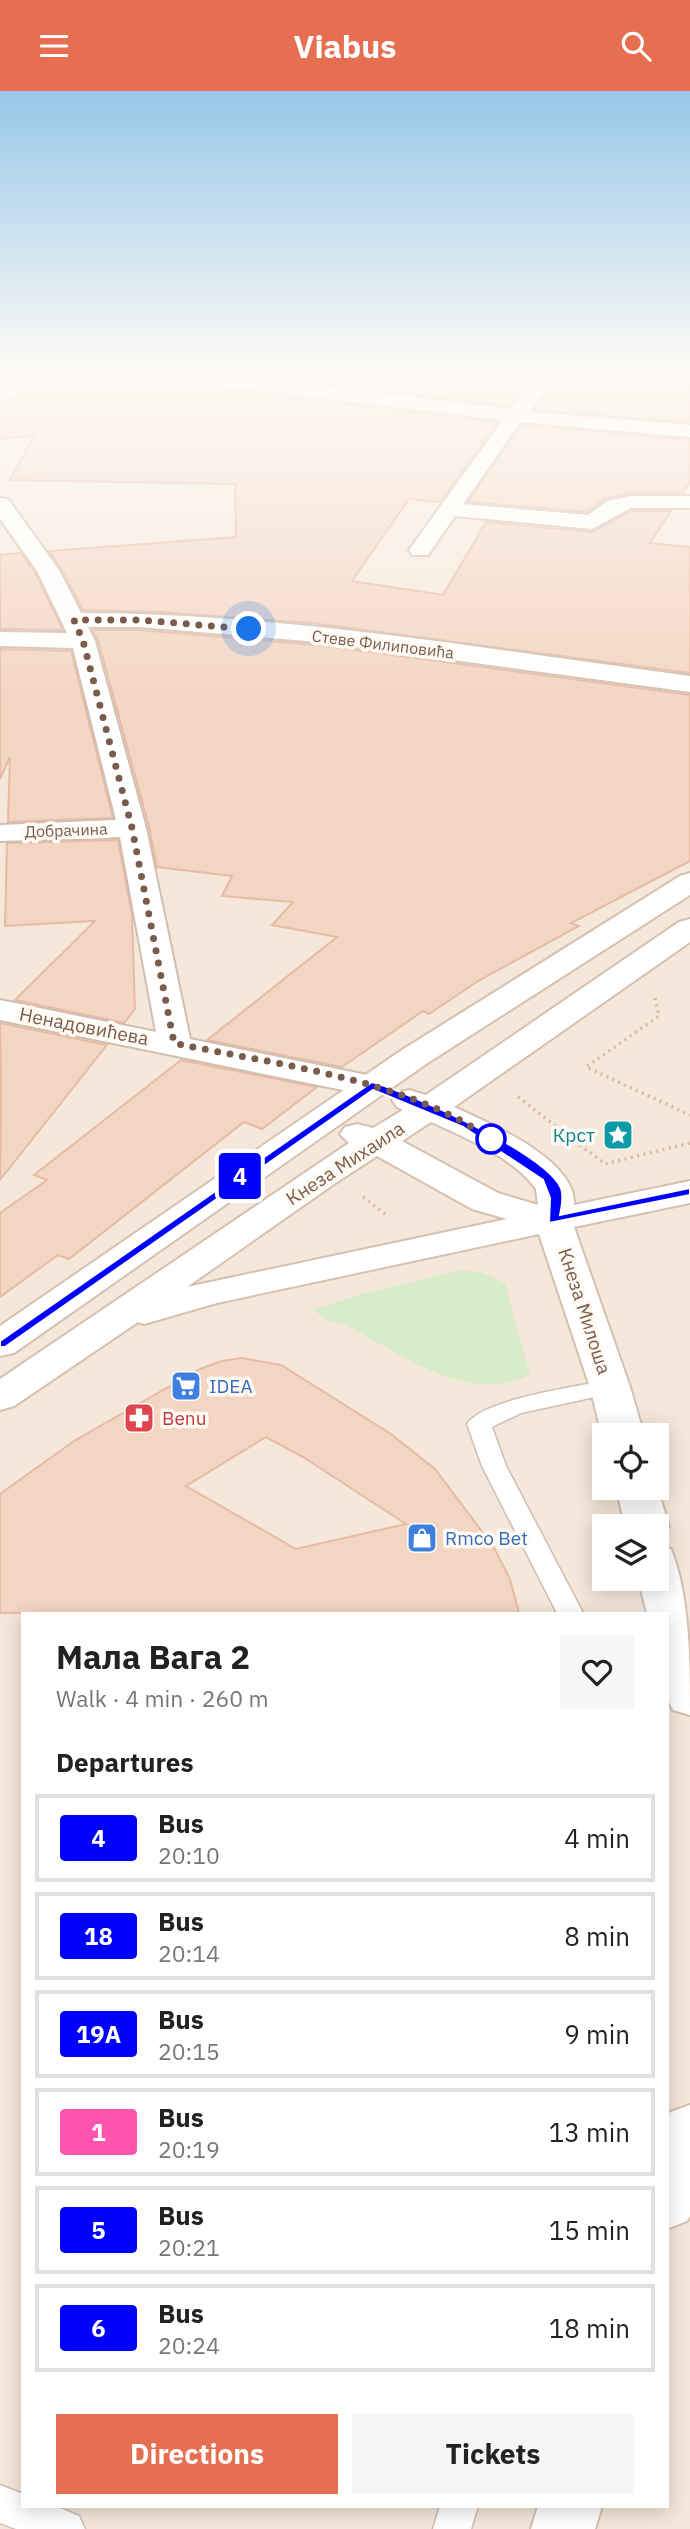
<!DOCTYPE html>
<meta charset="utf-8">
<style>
:root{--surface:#fff;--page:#f6f6f6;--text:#222;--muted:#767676;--line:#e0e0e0;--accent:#e76f51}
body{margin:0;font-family:"IBM Plex Sans",sans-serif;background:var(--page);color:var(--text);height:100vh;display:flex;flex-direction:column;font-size:26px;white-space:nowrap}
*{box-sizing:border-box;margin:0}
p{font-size:23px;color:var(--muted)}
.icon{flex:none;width:38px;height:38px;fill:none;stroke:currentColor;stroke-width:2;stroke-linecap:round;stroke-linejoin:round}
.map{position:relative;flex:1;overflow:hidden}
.sheet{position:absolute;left:21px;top:1521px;width:648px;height:896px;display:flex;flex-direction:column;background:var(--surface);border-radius:0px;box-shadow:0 4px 18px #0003}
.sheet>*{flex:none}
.badge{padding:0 14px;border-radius:5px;font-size:24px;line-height:46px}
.tools{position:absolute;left:592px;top:1332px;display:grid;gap:14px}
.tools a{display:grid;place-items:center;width:77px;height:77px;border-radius:0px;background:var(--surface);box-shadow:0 4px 18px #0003;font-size:35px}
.you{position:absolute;width:35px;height:35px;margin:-18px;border:5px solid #fff;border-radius:50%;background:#1a73e8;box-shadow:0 0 0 10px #1a73e833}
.map>.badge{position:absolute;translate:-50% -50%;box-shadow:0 0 0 4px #fff}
h2{padding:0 35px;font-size:26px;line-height:63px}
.round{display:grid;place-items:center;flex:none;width:74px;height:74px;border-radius:0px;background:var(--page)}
.overview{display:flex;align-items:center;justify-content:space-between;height:119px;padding:0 35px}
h1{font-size:33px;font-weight:800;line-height:52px}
.primary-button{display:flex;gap:14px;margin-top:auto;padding:14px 35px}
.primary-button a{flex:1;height:80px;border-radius:0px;background:var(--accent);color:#fff;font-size:28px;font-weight:800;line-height:80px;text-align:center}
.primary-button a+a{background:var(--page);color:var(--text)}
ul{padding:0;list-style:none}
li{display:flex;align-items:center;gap:21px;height:88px;margin:0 14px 10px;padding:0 21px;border:4px solid var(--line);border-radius:0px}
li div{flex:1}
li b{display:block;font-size:26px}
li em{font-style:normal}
li .badge{min-width:77px;font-weight:700;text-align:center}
header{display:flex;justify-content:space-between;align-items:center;height:91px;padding:0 35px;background:var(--accent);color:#fff;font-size:32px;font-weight:800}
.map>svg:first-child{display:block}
.residential{fill:#f5e8da;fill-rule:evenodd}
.green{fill:#d8ecc9}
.building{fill:#f3d5c3;stroke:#e6bba3;stroke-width:2;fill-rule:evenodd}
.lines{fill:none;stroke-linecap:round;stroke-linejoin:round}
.lane-casing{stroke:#d1beb0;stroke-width:3}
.street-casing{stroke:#d1beb0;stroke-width:4}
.secondary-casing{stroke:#d6c0b0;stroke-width:4}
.path{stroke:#d9b8a5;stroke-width:3.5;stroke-dasharray:2 4.5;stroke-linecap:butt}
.lane{fill:#fff;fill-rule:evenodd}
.street{fill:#fff;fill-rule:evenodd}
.secondary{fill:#fff;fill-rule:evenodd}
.line{fill:#00f;stroke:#fff;stroke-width:2}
.walk{stroke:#7a5c4d;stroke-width:7;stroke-dasharray:0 12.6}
.stop-dot{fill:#fff;stroke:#00f;stroke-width:3.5}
.labels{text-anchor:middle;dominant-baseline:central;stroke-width:7;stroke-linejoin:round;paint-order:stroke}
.far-street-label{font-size:16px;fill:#7a5c4d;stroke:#fffaf3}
.street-label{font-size:19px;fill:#7a5c4d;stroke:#fffaf3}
.culture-label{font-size:19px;fill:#0d838f;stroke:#fffaf3;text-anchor:end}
.shop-label{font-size:19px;fill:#366cbe;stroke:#fffaf3;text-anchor:start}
.health-label{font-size:19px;fill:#be3a42;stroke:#fffaf3;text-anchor:start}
</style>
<header><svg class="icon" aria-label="menu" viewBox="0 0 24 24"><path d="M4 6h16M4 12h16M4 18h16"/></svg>Viabus<svg class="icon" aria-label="search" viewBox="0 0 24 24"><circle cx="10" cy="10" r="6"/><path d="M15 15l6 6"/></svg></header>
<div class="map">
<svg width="690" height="2438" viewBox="0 0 690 2438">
<rect width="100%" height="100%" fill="#fdf6ec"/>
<path class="residential" d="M0,278h690v2160h-690zM604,1344h52v52h-52zM604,1435h52v53h-52zM23,1522h644v893h-644z"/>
<path class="green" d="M461,1179l20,2 24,11 25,92c-63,31 -132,-23 -186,-51l-15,-3 -16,-11 49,-16z"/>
<g class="building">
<path d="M68,278h50l11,9 369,44 -58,80 -31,-3 -57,82 91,14 43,-73 106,10 40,-21h39l-21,32 40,4v126l-379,-50 -153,-11 -75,-2 -22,-41 -12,-18 187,-14 -1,-53 -225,-4 24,-44 -34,3v-33z"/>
<path d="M198,278h331l10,1 -30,36z"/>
<path d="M565,278h54l71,8v45l-156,-12z"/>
<path d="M521,334l169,15v42l-7,11h-53l-24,5 -19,14 -119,-10z"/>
<path d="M21,462l14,19 28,58 -63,-1v-74z"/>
<path d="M92,539h47l179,15 372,50v166l-119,62 8,3 -101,55 -49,33 -6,-3 -81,56 -135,-27 130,-103 -65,-12 21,-23 -71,-6 10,-20 -75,-9 -8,-40 -51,-187z"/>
<path d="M0,558l71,2 42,167 -105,4 2,-65 -10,22z"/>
<path d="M118,749l14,75 3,94 -11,14 -109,-23 80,-79 -90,5 2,-83z"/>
<path d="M0,932l107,22 -107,135 1,-86z"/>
<path d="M181,969l136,27 -55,42 -18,-7 -175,137 -11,-4 -58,42v-84l47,-33 -13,-5z"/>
<path d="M242,1267l39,7 110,69 44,35 58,77 17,33 9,34h-519v-119l74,-53 126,-72 22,-8zM266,1346l37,20 103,67 -110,25 -110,-63z"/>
</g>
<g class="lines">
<g class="lane-casing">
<g id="lane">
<path d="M610,1289l8,2 4,5 -4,5 -97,21 -29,14 14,39 77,147h-26l-75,-147 -15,-42c16,-25 112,-38 143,-44z"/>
<path d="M0,2394l23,9v12h33l23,10 6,13h-69l-16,-6z"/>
<path d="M440,2415h38l-7,23h-38z"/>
</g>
</g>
<g class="street-casing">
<g id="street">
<path d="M120,278h56l334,40 33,-40h19l-33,43 161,13v12l-170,-15 -57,82 125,11 19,-14 24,-5h59v12h-59l-39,21 -137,-13 -27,39h-16l-3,-5 94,-130 -374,-45z"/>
<path d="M0,407l8,1 51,71 22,43c204,0 408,37 609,63v16l-372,-50 -179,-15h-51l7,14 51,187 44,211 182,37 12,3 5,7 -5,7 -12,3 -372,-76v-20l156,32 -36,-195 -120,4v-16l116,-5 -43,-172 -73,-2v-14l67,1 -30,-62 -37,-52z"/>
</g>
</g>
<g class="secondary-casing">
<g id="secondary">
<path d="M690,782v22l-264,169 -412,289 -14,3v-30l402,-276 278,-174z"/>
<path d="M690,828v23l-236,165c35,16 123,53 120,98l116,-24v22l-116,24 56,160 14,48h-42l-12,-48 -51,-153 -322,69 -73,21 -6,-2 -124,84 -14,4v-31l349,-236 -9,-9 5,-7 12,-3 16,4 30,-18 -6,-3 -5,-7 5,-7 12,-3 17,5 253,-173zM431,1031c35,16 82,35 105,67l2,16 -40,-12 -96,-52zM377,1065l95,53 35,10 -320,68 147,-103z"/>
<path d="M656,1393l13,42 -7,10 -6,2v-12h-31l-9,-39h40z"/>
<path d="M656,1454l15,4c19,48 19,113 19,166l-17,-5 -6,-12v-85h-20l-9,-34h18z"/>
<path d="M690,2014v111l-3,5 -20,8v-110l3,-7z"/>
<path d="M538,2415h64l-7,23h-64z"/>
</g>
</g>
<g class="path">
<path d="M655,907l4,18 -73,51 104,48"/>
<path d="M518,1006l87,67 85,-21"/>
<path d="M363,1106l23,18"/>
</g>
<use href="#lane" class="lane"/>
<use href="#street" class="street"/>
<use href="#secondary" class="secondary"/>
</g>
<linearGradient id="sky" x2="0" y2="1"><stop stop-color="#97c7e8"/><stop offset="0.45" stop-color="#fefbf6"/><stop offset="1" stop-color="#fefbf6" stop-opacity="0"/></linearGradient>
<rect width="690" height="619" fill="url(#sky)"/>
<path class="line" d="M372,991c39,11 173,71 189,106 3,8 1,18 -1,27l130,-27v7l-141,28 1,-25 -7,-18 -80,-53 -90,-37 -368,257h-5v-6z"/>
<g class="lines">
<path class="walk" d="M249,538l-110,-9h-65l9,21 49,187 42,215c103,22 229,35 317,96"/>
</g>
<defs>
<g id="sight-square" transform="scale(1.575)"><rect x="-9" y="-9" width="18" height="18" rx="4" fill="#0f9aa8" stroke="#fffaf3"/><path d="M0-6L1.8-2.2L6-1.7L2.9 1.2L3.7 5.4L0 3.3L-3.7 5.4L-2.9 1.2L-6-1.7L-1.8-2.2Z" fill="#fff"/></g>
<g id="supermarket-square" transform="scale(1.575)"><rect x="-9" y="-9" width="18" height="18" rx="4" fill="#3f7fe0" stroke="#fffaf3"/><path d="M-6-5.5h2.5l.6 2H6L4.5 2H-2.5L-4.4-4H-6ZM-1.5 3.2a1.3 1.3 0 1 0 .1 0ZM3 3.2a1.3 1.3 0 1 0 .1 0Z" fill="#fff"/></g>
<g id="pharmacy-square" transform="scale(1.575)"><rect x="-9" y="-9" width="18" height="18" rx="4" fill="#e0444e" stroke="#fffaf3"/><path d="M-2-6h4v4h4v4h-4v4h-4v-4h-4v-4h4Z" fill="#fff"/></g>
<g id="shop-square" transform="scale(1.575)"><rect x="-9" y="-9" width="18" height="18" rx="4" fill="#3f7fe0" stroke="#fffaf3"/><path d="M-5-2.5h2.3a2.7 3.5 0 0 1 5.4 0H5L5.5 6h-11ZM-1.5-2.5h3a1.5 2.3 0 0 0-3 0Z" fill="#fff"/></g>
</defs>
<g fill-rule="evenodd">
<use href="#sight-square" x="618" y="1044"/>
<use href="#supermarket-square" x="186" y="1295"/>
<use href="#pharmacy-square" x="139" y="1327"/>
<use href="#shop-square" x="422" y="1447"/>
</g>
<circle class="stop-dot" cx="491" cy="1048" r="14"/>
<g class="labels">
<g class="far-street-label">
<text transform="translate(383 553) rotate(7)">Стеве Филиповића</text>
<text transform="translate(66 739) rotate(-2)">Добрачина</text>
</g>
<g class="street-label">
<text transform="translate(84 935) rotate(11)">Ненадовићева</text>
<text transform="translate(345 1072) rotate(-33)">Кнеза Михаила</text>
<text transform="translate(585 1220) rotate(72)">Кнеза Милоша</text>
</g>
<g class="culture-label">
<text x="595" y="1044">Крст</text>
</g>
<g class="shop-label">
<text x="209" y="1295">IDEA</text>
<text x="445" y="1447">Rmco Bet</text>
</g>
<g class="health-label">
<text x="162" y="1327">Benu</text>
</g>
</g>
</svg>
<div class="tools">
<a><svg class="icon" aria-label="locate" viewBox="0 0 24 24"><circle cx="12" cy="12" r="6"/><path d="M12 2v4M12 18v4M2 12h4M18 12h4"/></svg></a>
<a><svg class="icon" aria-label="layers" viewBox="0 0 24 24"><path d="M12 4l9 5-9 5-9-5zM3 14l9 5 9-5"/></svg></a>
</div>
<div class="you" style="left:249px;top:538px"></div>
<b class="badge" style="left:240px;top:1085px;background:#00f;color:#fff">4</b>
<section class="sheet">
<div class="overview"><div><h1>Мала Вага 2</h1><p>Walk · 4 min · 260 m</p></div><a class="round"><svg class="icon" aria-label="heart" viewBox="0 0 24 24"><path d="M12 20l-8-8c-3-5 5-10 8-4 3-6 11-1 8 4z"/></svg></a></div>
<h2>Departures</h2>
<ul>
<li><span class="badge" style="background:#00f;color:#fff">4</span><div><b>Bus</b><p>20:10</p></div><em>4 min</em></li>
<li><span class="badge" style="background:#00f;color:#fff">18</span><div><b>Bus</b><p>20:14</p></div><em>8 min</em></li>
<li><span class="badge" style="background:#00f;color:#fff">19А</span><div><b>Bus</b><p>20:15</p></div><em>9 min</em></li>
<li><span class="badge" style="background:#ff54af;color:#fff">1</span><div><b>Bus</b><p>20:19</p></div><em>13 min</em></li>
<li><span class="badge" style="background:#00f;color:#fff">5</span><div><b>Bus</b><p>20:21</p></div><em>15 min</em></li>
<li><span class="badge" style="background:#00f;color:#fff">6</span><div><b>Bus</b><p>20:24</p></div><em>18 min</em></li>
</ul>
<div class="primary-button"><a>Directions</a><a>Tickets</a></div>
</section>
</div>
